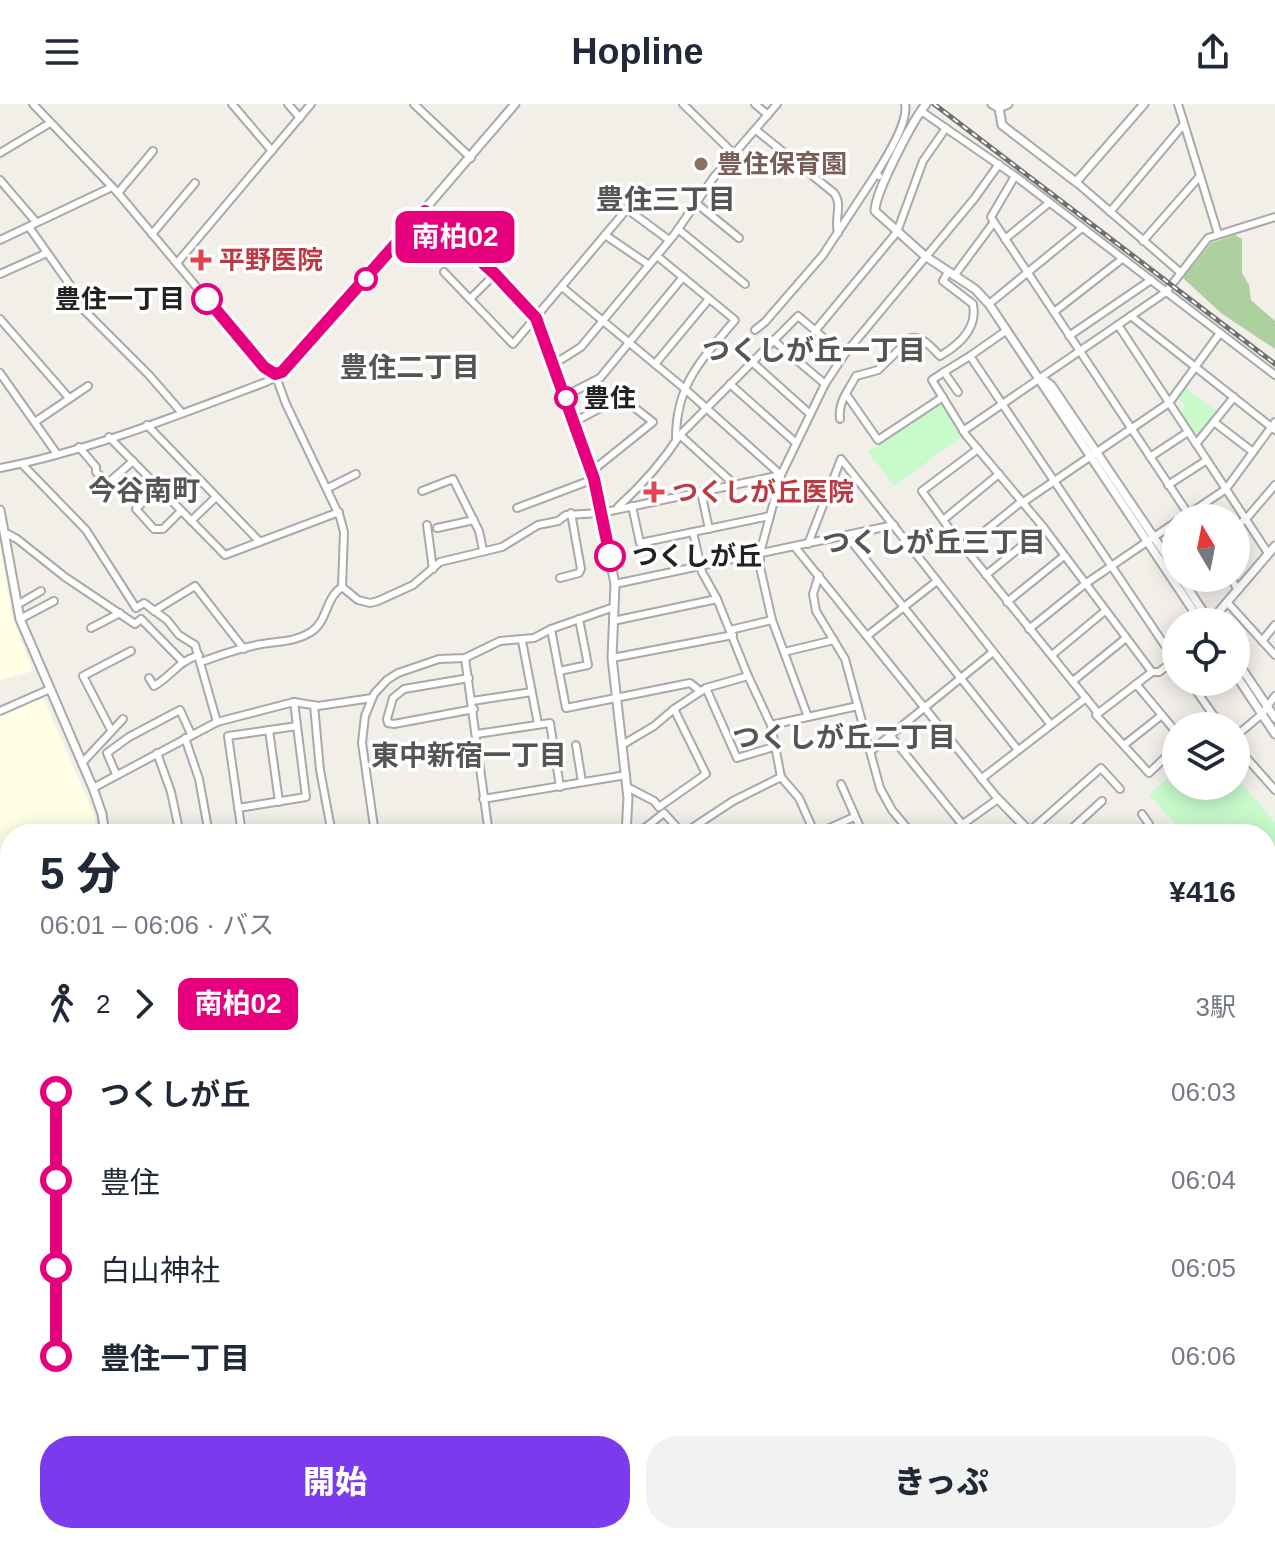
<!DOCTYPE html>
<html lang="ja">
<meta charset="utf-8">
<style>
:root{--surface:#fff;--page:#f2f2f3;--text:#1f2937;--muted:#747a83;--accent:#7c3aed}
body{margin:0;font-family:Helvetica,"Noto Sans JP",sans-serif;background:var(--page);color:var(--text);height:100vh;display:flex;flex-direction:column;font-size:30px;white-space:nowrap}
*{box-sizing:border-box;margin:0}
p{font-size:26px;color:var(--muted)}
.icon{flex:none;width:44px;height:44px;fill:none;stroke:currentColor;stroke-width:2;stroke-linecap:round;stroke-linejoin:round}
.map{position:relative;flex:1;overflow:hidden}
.side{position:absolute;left:0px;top:720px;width:1276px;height:720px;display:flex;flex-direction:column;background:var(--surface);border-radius:32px 32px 0 0;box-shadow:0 4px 20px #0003}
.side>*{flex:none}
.badge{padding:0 16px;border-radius:12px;font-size:28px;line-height:52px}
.needle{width:52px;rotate:350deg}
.tools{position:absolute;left:1162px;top:400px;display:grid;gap:16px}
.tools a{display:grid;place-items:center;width:88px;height:88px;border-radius:50%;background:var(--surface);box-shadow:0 4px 20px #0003;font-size:40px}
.map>.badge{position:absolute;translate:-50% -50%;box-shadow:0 0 0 4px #fff}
.legs{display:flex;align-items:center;gap:12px;height:88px;padding:0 40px;font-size:26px}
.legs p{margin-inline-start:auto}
.headline{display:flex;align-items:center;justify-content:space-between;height:136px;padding:0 40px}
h1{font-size:44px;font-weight:800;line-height:60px}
.action{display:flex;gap:16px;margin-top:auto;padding:16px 40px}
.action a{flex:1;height:92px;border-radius:32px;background:var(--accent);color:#fff;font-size:32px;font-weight:800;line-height:92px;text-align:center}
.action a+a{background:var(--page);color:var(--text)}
ul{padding:0 40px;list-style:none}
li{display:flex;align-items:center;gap:28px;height:88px;font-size:30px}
li i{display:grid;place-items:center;width:12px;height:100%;margin:0 10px;background:currentColor}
li i::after{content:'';width:20px;height:20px;margin:-10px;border:6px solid;border-radius:50%;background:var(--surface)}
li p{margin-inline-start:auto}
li:first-child i{background:linear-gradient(#0000 50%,currentColor 0)}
li:last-child i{background:linear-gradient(currentColor 50%,#0000 0)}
header{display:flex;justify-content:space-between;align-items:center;height:104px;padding:0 40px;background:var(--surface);font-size:36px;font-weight:800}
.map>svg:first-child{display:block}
.education{fill:#ffffe5}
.forest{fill:#add19e}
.park{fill:#c8facc}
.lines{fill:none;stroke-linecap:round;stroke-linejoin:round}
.minor-casing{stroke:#a9a9a9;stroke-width:10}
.tertiary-casing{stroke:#a9a9a9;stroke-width:11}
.minor{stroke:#fff;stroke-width:6}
.tertiary{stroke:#fff;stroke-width:7}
.rail-casing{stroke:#707070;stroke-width:5}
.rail{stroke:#fff;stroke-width:2;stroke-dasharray:6;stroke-linecap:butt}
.line-1-casing{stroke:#fff;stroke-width:18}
.line-1{stroke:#e6007e;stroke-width:12}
.education-dot{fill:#8d6e63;stroke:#fff;stroke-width:3}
.health-dot{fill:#e0444e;stroke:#fff;stroke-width:3}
.stop-1-dot{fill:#fff;stroke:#e6007e;stroke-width:4}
.labels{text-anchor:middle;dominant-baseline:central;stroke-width:7;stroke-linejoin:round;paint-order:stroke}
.education-label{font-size:26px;font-weight:bold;fill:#785e54;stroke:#fff;text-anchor:start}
.health-label{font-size:26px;font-weight:bold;fill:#be3a42;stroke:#fff;text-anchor:start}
.stop-label{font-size:26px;font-weight:bold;fill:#222;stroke:#fff;text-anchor:start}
.neighbourhood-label{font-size:28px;font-weight:bold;fill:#555;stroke:#fff}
</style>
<header><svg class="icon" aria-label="menu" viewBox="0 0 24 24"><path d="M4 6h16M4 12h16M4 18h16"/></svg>Hopline<svg class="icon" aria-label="share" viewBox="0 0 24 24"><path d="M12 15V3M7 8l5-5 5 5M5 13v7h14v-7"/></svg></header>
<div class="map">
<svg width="1275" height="1440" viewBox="0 0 1275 1440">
<rect width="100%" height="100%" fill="#f2efe9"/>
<g class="education">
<path d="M0,442l12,70 21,55 -33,9z"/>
<path d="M44,595l51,118v17h-85v541l-10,-1v-661l24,-10z"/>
</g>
<path class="forest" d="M1235,131l7,4v34l7,12 2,15 24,21v28l-54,-36 -38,-35 28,-35z"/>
<g class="park">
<path d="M1184,283l35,25 -21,26h-3l-16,-25 7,-8 -9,-7z"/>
<path d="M940,298l3,2 20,32 -69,50 -26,-34z"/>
<path d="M1176,650v32h60v-9l39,45v38l-9,11v-37h-81l-36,-39 22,-20 -8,-9z"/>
<path d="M1266,1183l9,5v184l-9,-5z"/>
</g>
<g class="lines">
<g class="minor-casing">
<g id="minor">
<path d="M33,0l85,89 137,164"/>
<path d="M232,0l40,47"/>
<path d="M288,0l12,14"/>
<path d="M414,0l57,54"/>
<path d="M683,0l52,51"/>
<path d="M755,0l13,11"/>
<path d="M1178,0l40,130"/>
<path d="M921,7l94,65 -24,41 3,5 -40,54"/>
<path d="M756,26l78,63c9,12 0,25 4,40"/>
<path d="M0,49l50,-30"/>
<path d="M879,72l-3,-2c10,-16 33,-52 29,-70"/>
<path d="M1015,72l260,199"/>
<path d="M0,76l36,42"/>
<path d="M1076,78l105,91"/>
<path d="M118,89l35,-42"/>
<path d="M696,99l43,35"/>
<path d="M1110,108l74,-88"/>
<path d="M994,118l197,296"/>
<path d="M29,123l41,58 5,16 74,74 33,38"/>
<path d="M678,125l67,55"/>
<path d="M152,130l43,-51"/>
<path d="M605,131l44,30"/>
<path d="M1005,135l44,-36"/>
<path d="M0,136l112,-53"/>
<path d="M1143,137l57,-65"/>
<path d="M657,152l78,64c-33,39 -59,64 -59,118"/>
<path d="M177,159l134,-159"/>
<path d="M444,168l69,72 114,-135 42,31"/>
<path d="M0,170l47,-21"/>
<path d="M562,183l123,102 96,86"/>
<path d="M470,195l25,-25"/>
<path d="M989,200l93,-76"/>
<path d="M1054,208l68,-53"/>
<path d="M1131,212l144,114"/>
<path d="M0,215l69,79"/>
<path d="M1118,221l150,228"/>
<path d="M755,226l10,-8 58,-67 53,-81"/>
<path d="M1007,226l-37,26 206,306"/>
<path d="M815,227l82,-99 26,-71 23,-33"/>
<path d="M1069,232l82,-56"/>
<path d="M773,236l52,44"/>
<path d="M752,258l58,52"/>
<path d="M554,260l27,-17 93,-112 40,-58 63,-73"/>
<path d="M655,260l54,-65"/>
<path d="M944,268l-12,8 34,55 78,93 108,144"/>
<path d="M0,269l57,81"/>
<path d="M730,280l65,58"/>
<path d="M958,288l-14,-20 26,-16"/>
<path d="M846,290l32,46 65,-43"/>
<path d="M565,292l35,-18 83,-101"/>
<path d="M840,315c-2,-17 8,-28 16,-43l22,-6 33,-32c12,-2 21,10 29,18 19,-11 38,-28 33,-52l-30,-23 5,-9"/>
<path d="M35,318l53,-36"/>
<path d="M574,318l47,-25 32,25 -61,49"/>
<path d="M1214,318l39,30"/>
<path d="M147,321l113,117"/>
<path d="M963,327l203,-139 42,-54 67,-21"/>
<path d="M680,331l55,50"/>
<path d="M109,333l116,118 114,-43"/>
<path d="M1196,340l38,-47"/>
<path d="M79,343l17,20v5l12,11 25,-22"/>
<path d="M978,345l-56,42 29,40 147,182"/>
<path d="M1150,353l38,-25"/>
<path d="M22,360l64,66 50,78 8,-5 23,17 12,15 16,10 22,77"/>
<path d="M0,364c86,-16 184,-55 266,-86l6,-3 3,-5 11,30 54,113 4,15 -2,55 16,13 12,3 8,-2 35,-16 27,-23 62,-15 36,-22 20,-4 8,-6 35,-2 180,-38"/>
<path d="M1168,381l39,-25"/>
<path d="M158,383l-22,22 18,20h9l18,-18"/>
<path d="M328,384l28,-14"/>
<path d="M422,387l31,-12 26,52 4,19"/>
<path d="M701,388l8,37"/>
<path d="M1022,399l147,-100 51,-70"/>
<path d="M632,402l8,37 130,-27"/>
<path d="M618,403c24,-22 44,-44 62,-72l118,-119 46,39"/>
<path d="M517,404l77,-29"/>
<path d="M1183,414l43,-29 49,-67"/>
<path d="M943,416l56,-46"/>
<path d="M191,417l25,-24"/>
<path d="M427,421l6,44"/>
<path d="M1236,422l10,-7 29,-34"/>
<path d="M437,424l37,-8"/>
<path d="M4,428l13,7 48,38 70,47 6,-5 40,41"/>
<path d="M693,428l9,40 15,27 31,77 23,49 87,-19"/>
<path d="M847,432l171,214"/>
<path d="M808,440l33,-85 210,266"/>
<path d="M795,443l203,252 -49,35"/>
<path d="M964,444l57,-46"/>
<path d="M819,471l-6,19 3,17 29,48 35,129 12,22 20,24"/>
<path d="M986,471l58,-47"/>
<path d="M560,474l19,-5 2,-4 -10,-56"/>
<path d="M1231,474l7,12"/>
<path d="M615,480l279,-59"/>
<path d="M1007,498l57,-46"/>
<path d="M1227,498l48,53"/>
<path d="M17,501l24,-14"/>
<path d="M154,507l41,-25 49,63"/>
<path d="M20,515l34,-18"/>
<path d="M613,517l104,-22"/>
<path d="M91,524l29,-15"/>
<path d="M551,525l15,79 124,-25 10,8"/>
<path d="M1029,525l56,-45 91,-62"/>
<path d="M730,526l42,-10"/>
<path d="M867,532l70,-55"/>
<path d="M522,537l16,83"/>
<path d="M1262,537l13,-16"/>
<path d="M784,548l50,-12"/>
<path d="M1052,551l53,-44"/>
<path d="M465,554l24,176"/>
<path d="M612,554l121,-23"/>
<path d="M1176,555l-17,13h-7l-56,43 53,58 27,-26"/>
<path d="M201,558c19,-7 41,-15 61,-18 17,-3 33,-2 49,-12 17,-11 14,-34 31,-45"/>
<path d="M559,567l29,-6 -9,-46"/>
<path d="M149,574l5,8c19,-11 23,-24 45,-31"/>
<path d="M469,574l-65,11 -11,9 -6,21 1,4 6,1 80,-15"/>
<path d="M1073,577l53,-43"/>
<path d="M1190,578l31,44"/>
<path d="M1136,580l40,48"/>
<path d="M706,584l31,70 40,-12"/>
<path d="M472,597l60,-9"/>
<path d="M314,601l6,65 12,64"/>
<path d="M0,607l50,-22"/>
<path d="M808,613l-36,-97 -12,-53v-14l21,-78 44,-91 19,-29 130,-156 25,-35"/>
<path d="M771,621l10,52 18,21 16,36"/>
<path d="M111,626l-28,-54 48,-25"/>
<path d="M269,626l10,72"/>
<path d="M477,630l73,-11 10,64"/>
<path d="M890,631l80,99"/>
<path d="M1236,632l26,-22 13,-18"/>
<path d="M185,634l14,41 10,55"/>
<path d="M576,641l6,37"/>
<path d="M622,641l32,-19 20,-17 32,-21 42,-12"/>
<path d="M1124,641l38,-30"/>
<path d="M1236,642l39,44"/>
<path d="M871,647l122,-99"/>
<path d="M157,649l14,39 9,42"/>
<path d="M82,659l41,-44"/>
<path d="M116,670l-9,-21 22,-16 51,-27 11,24"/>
<path d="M981,675l105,-81"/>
<path d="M841,680l22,50"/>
<path d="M627,683l27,14 5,6"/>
<path d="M93,684l124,-66 77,-20 24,4 54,-8"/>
<path d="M483,695l143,-24"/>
<path d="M659,703l47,-33 -32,-65"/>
<path d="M238,704l68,-11 -12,-95"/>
<path d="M1030,727l71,-63 19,21"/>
<path d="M242,730l-14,-98 69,-10"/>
<path d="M377,730l-3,-7 -12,-84 3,-27 9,-22 13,-14 11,-7 41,-14 26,-1 35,-17 34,-3 17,-9 63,-22"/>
<path d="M637,730l27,-21 19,21 50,-33 48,-24"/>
<path d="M816,730l38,-17"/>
<path d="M1066,730l36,-33"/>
<path d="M1138,730l11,-10 -7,-10"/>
<path d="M1266,774l9,-9"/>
<path d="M1266,798l9,13"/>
<path d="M1266,857l9,12"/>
<path d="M1266,913l9,-5"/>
<path d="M1266,916l9,14"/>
<path d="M1266,975l9,-6"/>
<path d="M1266,1021l9,-8"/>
<path d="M1266,1070l9,-9"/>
<path d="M1266,1115l9,-11"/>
<path d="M1266,1151l9,5"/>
<path d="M0,1293h10"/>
<path d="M0,1329h10"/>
<path d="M0,1364h10"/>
<path d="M0,1400h10"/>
<path d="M1266,1426l9,6"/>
<path d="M90,1430v10"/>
<path d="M228,1430l8,10"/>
<path d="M374,1430l6,10"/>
<path d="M520,1430l24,10"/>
<path d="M565,1430l26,10"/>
<path d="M724,1430l23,10"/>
<path d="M817,1430l22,10"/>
<path d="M1241,1430l17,10"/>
<path d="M1020,1432l14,8"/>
<path d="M0,1433l69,-3"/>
<path d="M138,1440l16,-10"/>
<path d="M257,1440l15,-10"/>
<path d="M413,1440l12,-10"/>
<path d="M599,1440l4,-10"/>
<path d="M637,1440l4,-10"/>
<path d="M676,1440l4,-10"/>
<path d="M715,1440l4,-10"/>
<path d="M921,1440l17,-10"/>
<path d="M958,1440l13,-10"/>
<path d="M1053,1440l9,-10"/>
<path d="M1090,1440l6,-10"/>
<path d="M1126,1440l6,-10"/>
<path d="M1151,1440l7,-10"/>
<path d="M1217,1440l7,-10"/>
</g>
</g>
<g class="tertiary-casing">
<g id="tertiary">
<path d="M926,0c-13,16 -51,88 -51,107l50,45 50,33 14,15 212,318"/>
<path d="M992,0l7,4 9,-4"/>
<path d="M999,4l3,17 74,57 68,-78"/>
<path d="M425,107l107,100 60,160 23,113 -3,74 16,140 -2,36"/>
<path d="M255,253l9,10 11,7 14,-6 226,-264"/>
<path d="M1041,274l10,7 125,185"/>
<path d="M0,406l20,109 73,169 9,26 3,20"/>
<path d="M1181,474l29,44"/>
<path d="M1210,518l65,-76"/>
<path d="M1236,556l39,58"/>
<path d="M1236,571l39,59"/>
<path d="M998,695l34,35"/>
<path d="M0,897l10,1"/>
<path d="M1266,999l9,8"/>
<path d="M300,1430l4,10"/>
<path d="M558,1440l4,-10"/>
<path d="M864,1440l13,-10"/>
</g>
</g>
<use href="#minor" class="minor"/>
<use href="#tertiary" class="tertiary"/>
<g class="rail-casing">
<path id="rail" d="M934,0l341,260"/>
</g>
<use href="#rail" class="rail"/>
</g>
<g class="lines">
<g class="line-1-casing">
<path id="line-1" d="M207,195l57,68 11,7 7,-2 143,-161 70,63 41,44 58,161 16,77"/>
</g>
<use href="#line-1" class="line-1"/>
</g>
<circle class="education-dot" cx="701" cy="60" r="8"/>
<g class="health-dot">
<path d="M197 144h8v8h8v8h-8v8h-8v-8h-8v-8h8z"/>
<path d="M650 376h8v8h8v8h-8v8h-8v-8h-8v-8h8z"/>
</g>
<g class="stop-1-dot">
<circle cx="366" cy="175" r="10"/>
<circle cx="207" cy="195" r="14"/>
<circle cx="566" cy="294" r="10"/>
<circle cx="610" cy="452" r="14"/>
</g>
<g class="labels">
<g class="education-label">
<text x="717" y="60">豊住保育園</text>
</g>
<g class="health-label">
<text x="219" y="156">平野医院</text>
<text x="672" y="388">つくしが丘医院</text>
</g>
<g class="stop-label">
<text x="185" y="195" text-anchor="end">豊住一丁目</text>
<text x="584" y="294">豊住</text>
<text x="632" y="452">つくしが丘</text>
</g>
<g class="neighbourhood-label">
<text x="666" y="95">豊住三丁目</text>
<text x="814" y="246">つくしが丘一丁目</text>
<text x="410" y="263">豊住二丁目</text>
<text x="144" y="386">今谷南町</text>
<text x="934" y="438">つくしが丘三丁目</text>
<text x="844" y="633">つくしが丘二丁目</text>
<text x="469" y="651">東中新宿一丁目</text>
</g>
</g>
</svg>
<div class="tools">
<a><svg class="needle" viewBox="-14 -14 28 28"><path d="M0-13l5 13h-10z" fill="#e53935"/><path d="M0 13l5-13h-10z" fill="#747a83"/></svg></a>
<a><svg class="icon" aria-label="locate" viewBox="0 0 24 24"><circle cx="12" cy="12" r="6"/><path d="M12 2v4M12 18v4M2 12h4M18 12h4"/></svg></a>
<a><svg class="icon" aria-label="layers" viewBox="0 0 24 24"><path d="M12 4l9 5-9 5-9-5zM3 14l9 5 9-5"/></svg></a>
</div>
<b class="badge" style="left:455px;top:133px;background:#e6007e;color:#fff">南柏02</b>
<section class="side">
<div class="headline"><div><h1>5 分</h1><p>06:01 – 06:06 · バス</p></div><b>¥416</b></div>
<div class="legs"><svg class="icon" aria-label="walk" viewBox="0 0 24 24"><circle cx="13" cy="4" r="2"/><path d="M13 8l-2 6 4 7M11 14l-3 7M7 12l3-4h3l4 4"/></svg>2<svg class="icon" aria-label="forward" viewBox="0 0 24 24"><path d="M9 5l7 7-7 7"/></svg><b class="badge" style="background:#e6007e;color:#fff">南柏02</b><p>3駅</p></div>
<ul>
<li><i style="color:#e6007e"></i><b>つくしが丘</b><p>06:03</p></li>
<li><i style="color:#e6007e"></i><span>豊住</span><p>06:04</p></li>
<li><i style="color:#e6007e"></i><span>白山神社</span><p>06:05</p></li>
<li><i style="color:#e6007e"></i><b>豊住一丁目</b><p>06:06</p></li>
</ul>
<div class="action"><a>開始</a><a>きっぷ</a></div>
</section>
</div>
